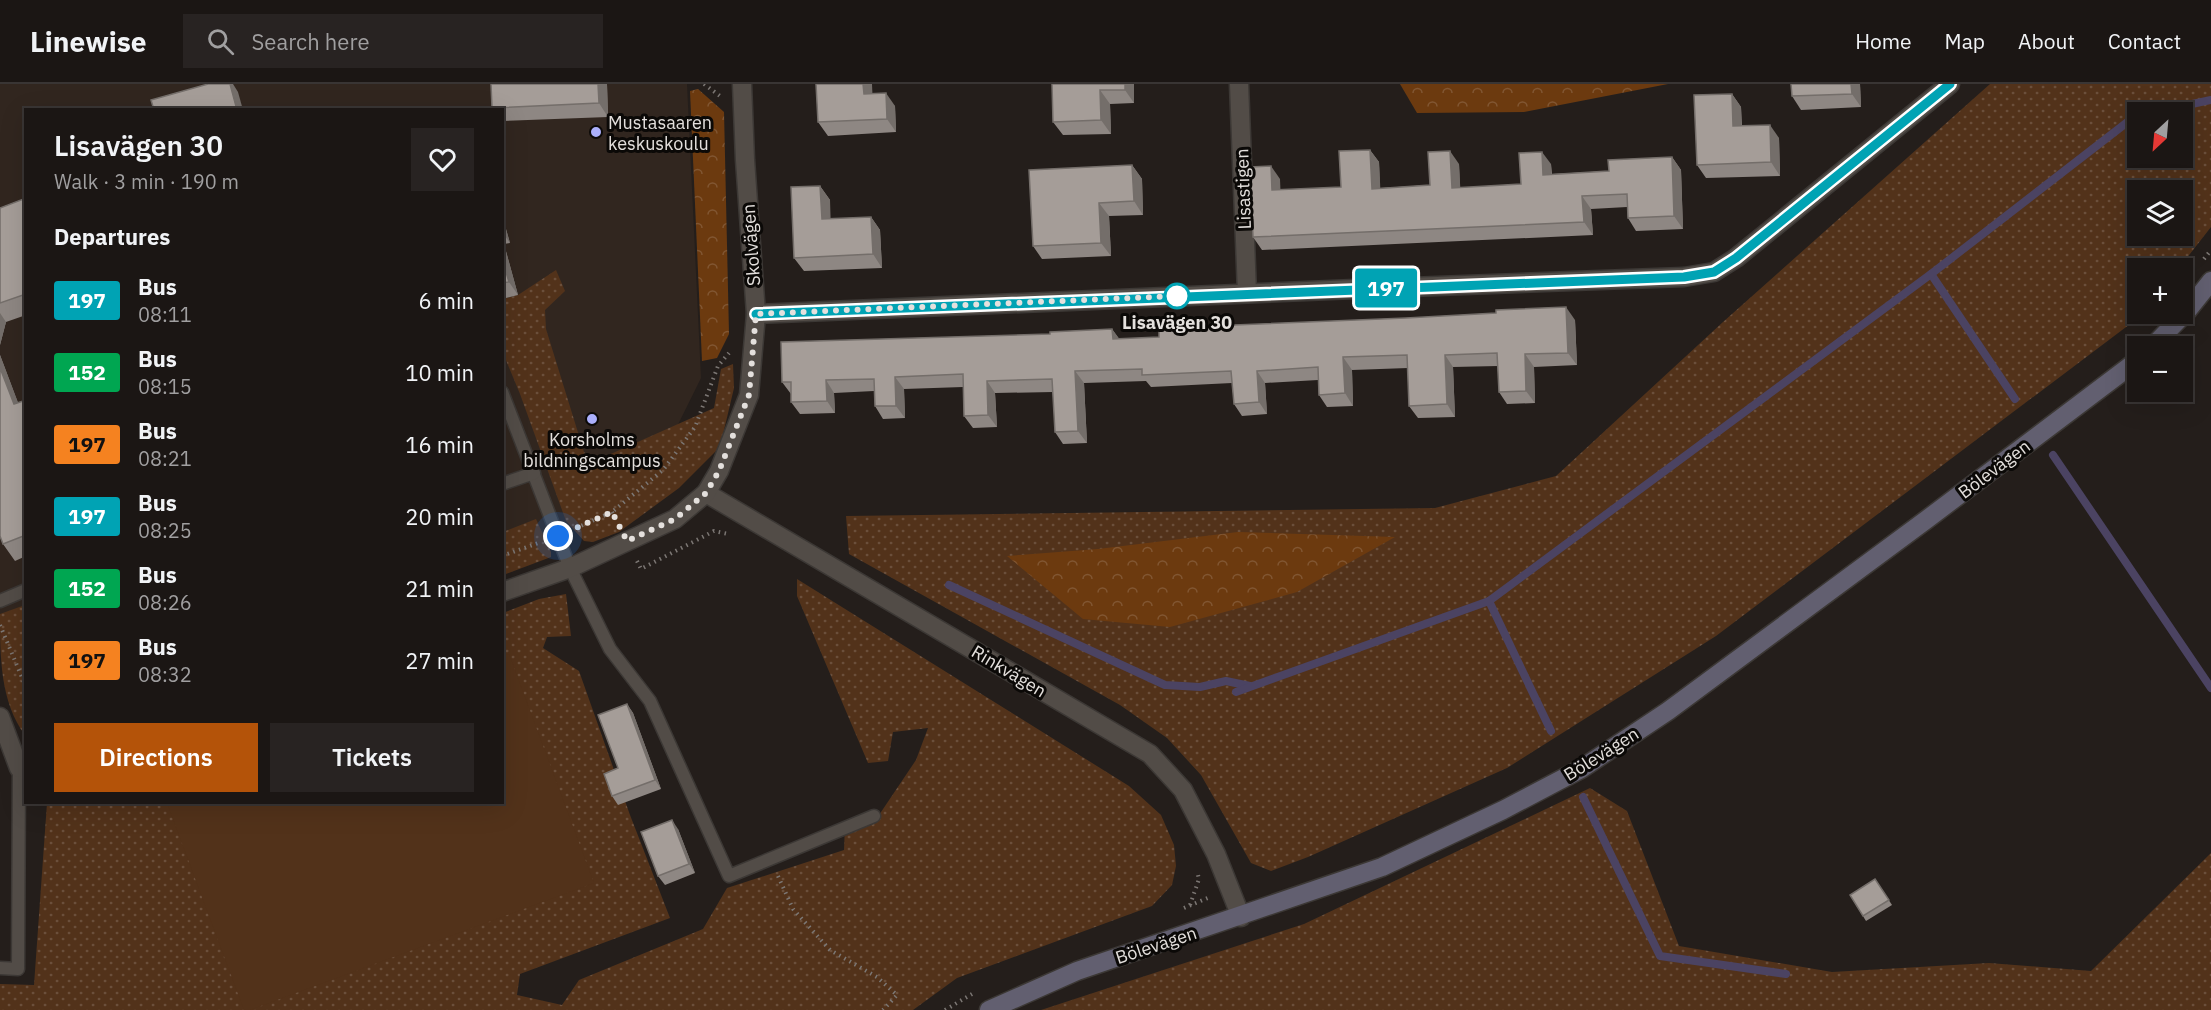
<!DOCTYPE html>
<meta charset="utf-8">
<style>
:root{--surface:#1b1614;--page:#282322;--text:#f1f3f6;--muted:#a09fa0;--line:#393534;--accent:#b45309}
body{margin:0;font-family:"IBM Plex Sans",sans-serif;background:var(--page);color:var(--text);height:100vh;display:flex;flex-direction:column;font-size:22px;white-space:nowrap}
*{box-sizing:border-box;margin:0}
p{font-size:20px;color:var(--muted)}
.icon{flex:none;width:33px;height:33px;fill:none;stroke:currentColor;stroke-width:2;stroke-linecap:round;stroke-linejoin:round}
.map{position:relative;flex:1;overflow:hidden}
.panel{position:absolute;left:24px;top:24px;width:480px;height:696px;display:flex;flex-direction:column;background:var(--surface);border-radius:0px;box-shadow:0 6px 24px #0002,0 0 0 2px var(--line)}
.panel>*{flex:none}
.badge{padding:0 12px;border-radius:4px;font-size:21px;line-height:39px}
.needle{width:39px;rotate:206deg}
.tools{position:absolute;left:2127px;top:18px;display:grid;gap:12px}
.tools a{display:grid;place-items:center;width:66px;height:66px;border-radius:0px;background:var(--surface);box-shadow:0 6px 24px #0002,0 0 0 2px var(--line);font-size:30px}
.you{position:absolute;width:30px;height:30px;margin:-15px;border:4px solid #fff;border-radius:50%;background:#1a73e8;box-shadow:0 0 0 9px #1a73e833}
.map>.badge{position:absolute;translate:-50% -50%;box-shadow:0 0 0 3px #fff}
h2{padding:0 30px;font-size:22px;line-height:54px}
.round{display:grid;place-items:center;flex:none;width:63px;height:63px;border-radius:0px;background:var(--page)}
.overview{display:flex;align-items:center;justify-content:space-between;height:102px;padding:0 30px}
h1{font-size:28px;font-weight:600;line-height:45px}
.action{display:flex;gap:12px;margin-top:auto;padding:12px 30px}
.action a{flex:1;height:69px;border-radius:0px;background:var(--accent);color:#fff;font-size:24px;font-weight:600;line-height:69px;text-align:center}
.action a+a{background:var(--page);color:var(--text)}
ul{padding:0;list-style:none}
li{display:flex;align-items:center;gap:18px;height:72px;padding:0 30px}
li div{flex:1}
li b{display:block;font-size:22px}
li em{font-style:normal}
li .badge{min-width:66px;font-weight:700;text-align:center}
header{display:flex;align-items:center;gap:36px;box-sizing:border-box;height:84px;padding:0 30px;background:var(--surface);border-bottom:2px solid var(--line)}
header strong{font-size:28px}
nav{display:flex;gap:33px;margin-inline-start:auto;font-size:21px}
.search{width:420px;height:54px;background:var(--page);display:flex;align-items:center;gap:15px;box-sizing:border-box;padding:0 21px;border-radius:0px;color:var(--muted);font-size:22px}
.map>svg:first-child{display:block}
.built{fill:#31261f}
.grass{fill:url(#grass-dots);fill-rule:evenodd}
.forest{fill:url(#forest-crowns)}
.garden{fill:#52321a}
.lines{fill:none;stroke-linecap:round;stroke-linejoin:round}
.stream{stroke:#4b4362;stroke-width:8}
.service-casing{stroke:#3c3835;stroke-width:15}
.minor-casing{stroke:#3c3835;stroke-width:21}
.secondary-casing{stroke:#3c3835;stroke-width:21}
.path{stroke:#7c7774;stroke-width:4;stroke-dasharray:1.5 4.5;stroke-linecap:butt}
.service{stroke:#524c47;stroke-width:12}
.minor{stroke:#524c47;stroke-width:18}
.secondary{stroke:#625f70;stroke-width:18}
.wall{fill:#8e8783}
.shaded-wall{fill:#746e6a}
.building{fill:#a59d98;stroke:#746e6a;stroke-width:1.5}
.line-casing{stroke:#fff;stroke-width:14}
.line{stroke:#00a3b4;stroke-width:9}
.walk{stroke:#e4e0dd;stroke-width:6;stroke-dasharray:0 10.8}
.poi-dot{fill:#abaffb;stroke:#0b0907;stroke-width:2}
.stop-dot{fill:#fff;stroke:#00a3b4;stroke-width:3}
.labels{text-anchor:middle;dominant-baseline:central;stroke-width:6;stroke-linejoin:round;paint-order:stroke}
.poi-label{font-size:18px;fill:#e4e0dd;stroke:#0b0907;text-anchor:start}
.street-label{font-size:18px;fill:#e4e0dd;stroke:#0b0907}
.stop-label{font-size:18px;font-weight:bold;fill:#e4e0dd;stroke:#0b0907}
</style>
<header>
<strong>Linewise</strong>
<div class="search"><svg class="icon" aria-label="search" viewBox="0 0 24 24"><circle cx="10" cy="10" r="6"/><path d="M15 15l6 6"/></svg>Search here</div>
<nav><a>Home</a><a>Map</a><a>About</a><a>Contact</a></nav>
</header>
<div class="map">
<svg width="2211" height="926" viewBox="0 0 2211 926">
<defs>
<pattern id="grass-dots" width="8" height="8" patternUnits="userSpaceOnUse" patternTransform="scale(1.5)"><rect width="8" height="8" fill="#52321a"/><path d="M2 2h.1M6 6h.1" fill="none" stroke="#6b4f3b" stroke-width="1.8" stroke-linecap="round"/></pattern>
<pattern id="forest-crowns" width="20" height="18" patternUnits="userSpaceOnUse" patternTransform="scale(1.5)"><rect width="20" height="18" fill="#6c3a0f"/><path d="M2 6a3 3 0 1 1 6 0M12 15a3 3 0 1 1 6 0" fill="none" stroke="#815632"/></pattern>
</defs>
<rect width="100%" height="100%" fill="#241e1b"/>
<path class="built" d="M0,0h687l14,294 -41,83 -102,75 -55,21 -1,-447h-476l-1,576 -25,-60z"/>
<g class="grass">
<path d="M1990,0h221v143l-32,41h-41v46h3l-3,4 -422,318 -209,132 -199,89 -37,14 -20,-8 -50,-88 -34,-37 -47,-33 -271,-151 -3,-38 589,-8 121,-32 167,-154zM2138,28h44v46h-44zM2138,106h44v46h-44z"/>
<path d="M556,186l9,21 -20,19 1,19 38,123 11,9 119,-53 7,-39 12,-5 1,24 -14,59 -41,41 -60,44 -26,10 -9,-1 -18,-20 -46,-127 -17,-41v-54l15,-4z"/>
<path d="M536,435l15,33v5l-48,18v-43z"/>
<path d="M797,495l332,207 32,29 13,30 2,21 -4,19 -20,21 -195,72 -44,32h-913v-26l34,1 13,-182 455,-1 1,-189 36,-14 27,-5 5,42 -24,1 -4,11 36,23 51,144 40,103 -150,56 -3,21 45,10 17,-25 124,-51 24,-41 117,-38 1,-25 30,-4 41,-61 12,-32 -35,4 -5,29 -20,2 -71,-167z"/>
<path d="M25,521l1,2 -1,128c-25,-33 -25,-79 -25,-121z"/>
<path d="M1590,704l37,23 52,135 153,26 157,-9 102,8 120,-118v157h-1170l263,-86z"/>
</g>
<g class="forest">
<path d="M1400,0h268l-144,28 -107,1z"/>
<path d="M698,5l26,23 5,222 -12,24 -15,3 -12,-270z"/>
<path d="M1238,448l157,5 -98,55 -127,35 -87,-8 -76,-63 91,-7z"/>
</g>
<path class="garden" d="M509,570l85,229 -344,127h-6l-77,-207 335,-1v-146z"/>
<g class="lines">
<g class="stream">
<path d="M2155,28l56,-12"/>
<path d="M1931,190l84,125"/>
<path d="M2053,371l158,233"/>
<path d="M949,501l216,100 35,2 26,-6 24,5"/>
<path d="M1489,517l62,130"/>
<path d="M1236,608l253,-91 442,-327 203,-157h4"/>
<path d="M1583,713l77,159 126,18"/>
</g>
<g class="service-casing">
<g id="service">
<path d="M502,308l68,176 40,81 40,52 79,175 145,-60"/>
<path d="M502,400l32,-11"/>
<path d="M0,517l26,-11"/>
<path d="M0,884l18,1 1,-201"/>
</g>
</g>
<g class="minor-casing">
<g id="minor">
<path d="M1239,0l8,209"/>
<path d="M756,230l599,-25 329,-12 30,-5 22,-14 214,-174"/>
<path d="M706,409l444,261 33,36 33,64 25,63"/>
<path d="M502,508l68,-24 105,-49 31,-26 13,-22 30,-76 7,-81 -11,-154 -3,-76"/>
<path d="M0,633l19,51 7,-1"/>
</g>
</g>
<g class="secondary-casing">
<g id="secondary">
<path d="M2153,262l35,-36 23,-29"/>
<path d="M989,926l88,-39 305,-104 121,-57 78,-41 87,-58 258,-191 212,-160"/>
</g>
</g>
<g class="path">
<path d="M704,0l16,12"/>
<path d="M2204,175l7,-9"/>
<path d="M612,428l5,10"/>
<path d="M576,444l36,-16 51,-42 32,-43 23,-61 11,-13"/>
<path d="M502,472l39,-14"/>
<path d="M637,477l4,8 73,-38 14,3"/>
<path d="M0,541l26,62"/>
<path d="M778,792l15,33 37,41 47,27 20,18 -14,15"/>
<path d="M1190,821l9,-26 -1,-4"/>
<path d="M1184,824l26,-11"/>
<path d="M945,926l27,-16"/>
</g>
<use href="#service" class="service"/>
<use href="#minor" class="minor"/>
<use href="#secondary" class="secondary"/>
</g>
<g class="wall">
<path d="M607,0l1,33 -106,4v-11h-9l-1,-2z"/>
<path d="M872,0v9l23,13 1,26 -68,4 -10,-14z"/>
<path d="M1052,0h82v19l-24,1 1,30 -48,1 -10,-13z"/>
<path d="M1860,0l1,23 -60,3 -9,-14z"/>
<path d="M1732,10l9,13 1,19 37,12 1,38 -74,2 -9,-13z"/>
<path d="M1370,66l9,12 1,26 50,-3 29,-21 1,24 61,-4 30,-20 1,10 57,-3 63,-14 9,13 2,59 -47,2 -8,-13 -1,-11 -36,2 2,26 -331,15 -9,-13 27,-58v11l61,-3z"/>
<path d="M1132,81l10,14 1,36 -34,1 2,40 -69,3 -9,-13z"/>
<path d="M820,102l10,14v19l41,-2 9,13 2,38 -78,3 -10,-13z"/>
<path d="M26,114v117l-20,7 -6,23v-137z"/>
<path d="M502,132l8,27 -6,1 14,51 -16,4z"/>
<path d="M1575,236l2,45 -43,2 1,36 -28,1 -8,-12 -1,-26 -45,1 2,50 -37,1 -9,-12 -1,-38 -56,2 1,36 -26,1 -8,-12 -1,-15 -53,3 2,31 -25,2 -8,-12 -2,-21 -81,4 -5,-6 -62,2 3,60 -24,1 -8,-12 -2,-40 -58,1 2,34 -24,1 -9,-12 -1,-29 -59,2 1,29 -22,1 -8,-13 -1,-15 -40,2 1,20 -35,1 -9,-12v-8l-9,-12 268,-48 62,-5 7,10z"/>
<path d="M0,271l18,48 8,-3v156l-11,5 -12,-17 -3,-8z"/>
<path d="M627,620l6,9 28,76 -43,16 -6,-9 6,-28z"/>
<path d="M678,745l17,44 -30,12 -7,-9z"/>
<path d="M1875,795l17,26 -26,16 -16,-26z"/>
</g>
<g class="shaded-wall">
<path d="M230,0h3l5,8 5,18h-6z"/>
<path d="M598,0h9l1,33 -9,-14z"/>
<path d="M863,0h9l1,23 -9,-13z"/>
<path d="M1125,0h9v19l-9,-13z"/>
<path d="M1851,0h9l1,23 -9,-13z"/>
<path d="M1100,6l10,14 1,30 -10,-14z"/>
<path d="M886,9l9,13 1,26 -9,-13z"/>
<path d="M1732,10l9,13 1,32 -9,-13z"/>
<path d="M1770,41l9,13 1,38 -9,-14z"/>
<path d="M1370,66l9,12 2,40 -9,-13z"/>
<path d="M1450,67l9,13 2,37 -9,-13z"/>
<path d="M1542,68l9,12 1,23 -9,-12z"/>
<path d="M1672,73l9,13 2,59 -9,-13z"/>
<path d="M1132,81l10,14 1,36 -9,-14z"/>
<path d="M1271,82l9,13 1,24 -9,-13z"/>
<path d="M820,102l10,14 1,32 -9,-13z"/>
<path d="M1582,112l9,13 2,26 -9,-13z"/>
<path d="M1099,119l10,13 2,40 -10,-13z"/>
<path d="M502,132l1,2 7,25 -8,-11z"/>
<path d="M871,133l9,13 2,38 -9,-14z"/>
<path d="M502,158l2,2 14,51 -9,-13 -7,-23z"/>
<path d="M1566,223l9,13 2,45 -9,-12z"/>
<path d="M0,229l6,9 -6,23z"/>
<path d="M1112,245l9,12 -8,-2z"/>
<path d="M1525,270l9,13 1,36 -9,-12z"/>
<path d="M0,271l25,66 -11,-17 -14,-36z"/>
<path d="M1445,271l8,12 2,50 -8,-13z"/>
<path d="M1343,273l9,13 1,36 -8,-13z"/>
<path d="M1075,287l9,12 3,60 -9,-12z"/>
<path d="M1257,287l8,12 2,31 -8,-12z"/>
<path d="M895,293l9,12 1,29 -9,-12z"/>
<path d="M826,296l8,13 1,20 -8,-12z"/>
<path d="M987,297l8,12 2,34 -9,-12z"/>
<path d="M627,620l6,9 28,76 -6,-9z"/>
<path d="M672,736l6,9 17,44 -6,-9z"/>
</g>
<g class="building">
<path d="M208,0h22l7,26h-83l-3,-10z"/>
<path d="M491,0h107l1,19 -107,5z"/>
<path d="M816,0h47l1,10 22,-1 1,26 -69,3z"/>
<path d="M1052,0h73v6h-25l1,30 -48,2z"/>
<path d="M1791,0h60l1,10 -60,2z"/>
<path d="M1732,10l1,32 37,-1 1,37 -74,3 -3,-70z"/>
<path d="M1370,66l2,39 58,-4 -2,-33 22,-1 2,37 69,-4 -2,-31 23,-1 1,23 66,-4 -1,-11 64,-3 2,59 -46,2 -1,-24 -45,2 2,26 -331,15 -3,-70 21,-1 1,24 69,-3 -2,-36z"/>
<path d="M1132,81l2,36 -35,2 2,40 -68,3 -4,-76z"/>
<path d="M820,102l2,33 49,-2 2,37 -79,4 -3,-71z"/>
<path d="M26,114v96l-26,9v-95z"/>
<path d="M502,175l7,23 -7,1z"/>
<path d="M1566,223l2,46 -43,1 1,37 -27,1 -2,-39 -52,2 2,49 -38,2 -2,-51 -64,2 2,36 -26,2 -1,-28 -61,4 2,31 -25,2 -3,-33 -89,4v-6l-67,2 3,60 -23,1 -3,-53 -65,2 1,34 -24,1 -1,-42 -68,3 1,29h-21l-1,-27 -48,1 1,21 -36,1v-20h-9l-1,-40 269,-8v-2l62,-3 1,10 46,-2v-9l247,-10 90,-5v-3z"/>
<path d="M0,284l14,36 12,-4v135l-23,9 -3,-8z"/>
<path d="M627,620l28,76 -43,16 -8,-22 14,-6 -20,-53z"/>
<path d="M672,736l17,44 -31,12 -17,-44z"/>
<path d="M1875,795l14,21 -26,16 -13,-21z"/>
</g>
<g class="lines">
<g class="line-casing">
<path id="line" d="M756,230l928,-37 30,-5 22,-14 214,-174"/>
</g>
<use href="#line" class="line"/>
<path class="walk" d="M558,452l54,-24 15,29 48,-22 31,-26 13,-22 30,-76 7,-81 421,-18"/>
</g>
<g class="poi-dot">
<circle cx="596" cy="48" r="6"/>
<circle cx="592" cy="335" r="6"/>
</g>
<circle class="stop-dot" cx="1177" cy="212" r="12"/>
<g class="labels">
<g class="poi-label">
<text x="608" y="38">Mustasaaren<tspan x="608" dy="21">keskuskoulu</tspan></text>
<text x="592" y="355" text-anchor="middle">Korsholms<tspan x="592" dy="21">bildningscampus</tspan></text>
</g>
<g class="street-label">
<text transform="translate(1243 105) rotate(-92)">Lisastigen</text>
<text transform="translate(751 161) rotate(-94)">Skolvägen</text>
<text transform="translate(1994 385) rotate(-37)">Bölevägen</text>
<text transform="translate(1009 587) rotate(31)">Rinkvägen</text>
<text transform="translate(1601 670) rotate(-32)">Bölevägen</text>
<text transform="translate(1156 861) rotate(-18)">Bölevägen</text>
</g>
<g class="stop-label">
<text x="1177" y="238">Lisavägen 30</text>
</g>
</g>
</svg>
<div class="tools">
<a><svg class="needle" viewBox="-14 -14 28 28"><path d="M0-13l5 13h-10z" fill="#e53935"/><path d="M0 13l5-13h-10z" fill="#a09fa0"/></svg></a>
<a><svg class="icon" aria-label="layers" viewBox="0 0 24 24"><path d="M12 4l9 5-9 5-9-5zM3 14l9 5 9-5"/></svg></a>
<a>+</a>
<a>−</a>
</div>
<div class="you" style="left:558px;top:452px"></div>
<b class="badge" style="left:1386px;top:204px;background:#00a3b4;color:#fff">197</b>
<section class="panel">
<div class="overview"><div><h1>Lisavägen 30</h1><p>Walk · 3 min · 190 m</p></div><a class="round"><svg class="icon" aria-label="heart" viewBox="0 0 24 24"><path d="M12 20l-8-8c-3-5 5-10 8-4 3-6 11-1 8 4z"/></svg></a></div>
<h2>Departures</h2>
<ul>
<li><span class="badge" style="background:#00a3b4;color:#fff">197</span><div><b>Bus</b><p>08:11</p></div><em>6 min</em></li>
<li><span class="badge" style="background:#00a651;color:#fff">152</span><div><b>Bus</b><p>08:15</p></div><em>10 min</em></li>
<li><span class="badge" style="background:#f58220;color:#111">197</span><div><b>Bus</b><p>08:21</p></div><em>16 min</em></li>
<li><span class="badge" style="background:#00a3b4;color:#fff">197</span><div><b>Bus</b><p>08:25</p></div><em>20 min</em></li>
<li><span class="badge" style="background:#00a651;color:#fff">152</span><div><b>Bus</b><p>08:26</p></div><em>21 min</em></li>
<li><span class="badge" style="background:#f58220;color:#111">197</span><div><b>Bus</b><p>08:32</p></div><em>27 min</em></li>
</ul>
<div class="action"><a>Directions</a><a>Tickets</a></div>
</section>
</div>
